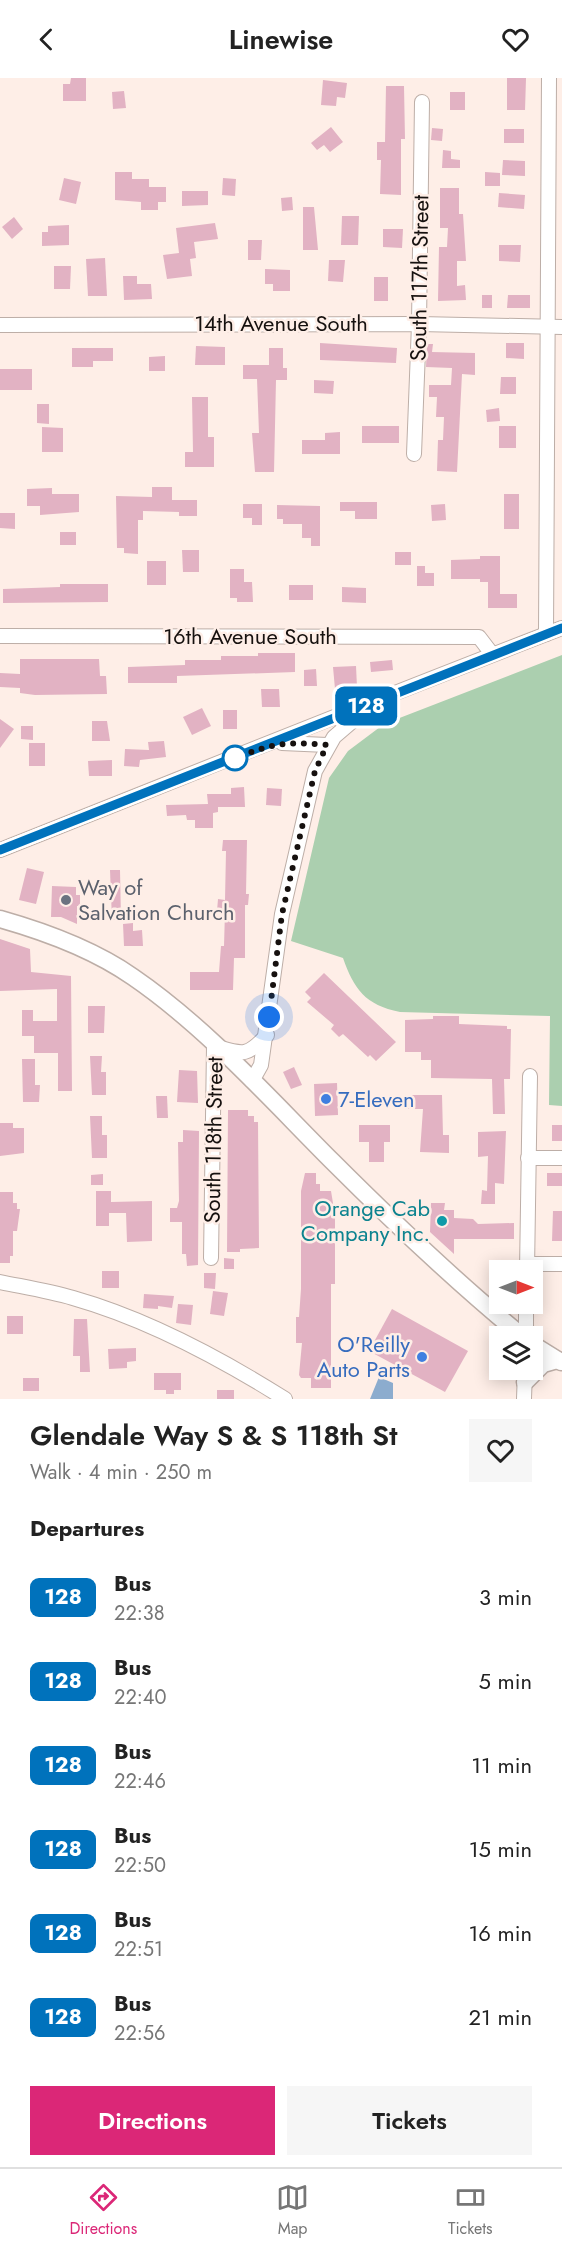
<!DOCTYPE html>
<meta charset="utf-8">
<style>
:root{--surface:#fff;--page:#f6f6f6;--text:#222;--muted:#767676;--line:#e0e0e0;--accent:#db2777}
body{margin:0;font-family:Jost,sans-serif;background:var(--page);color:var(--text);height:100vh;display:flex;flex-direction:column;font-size:22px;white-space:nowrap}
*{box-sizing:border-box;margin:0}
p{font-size:20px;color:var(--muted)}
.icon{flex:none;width:33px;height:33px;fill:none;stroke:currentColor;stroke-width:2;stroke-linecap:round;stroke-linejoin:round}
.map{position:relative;height:1321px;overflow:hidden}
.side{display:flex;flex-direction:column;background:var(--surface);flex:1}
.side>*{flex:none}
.badge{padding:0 12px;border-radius:9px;font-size:21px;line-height:39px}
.needle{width:39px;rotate:90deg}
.controls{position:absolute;left:489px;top:1182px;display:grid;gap:12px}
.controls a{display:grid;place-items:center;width:54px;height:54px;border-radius:0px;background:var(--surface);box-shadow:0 3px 15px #0003;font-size:30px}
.you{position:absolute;width:30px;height:30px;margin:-15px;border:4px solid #fff;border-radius:50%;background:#1a73e8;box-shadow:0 0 0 9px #1a73e833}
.map>.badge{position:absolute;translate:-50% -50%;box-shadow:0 0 0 3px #fff}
h2{padding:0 30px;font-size:22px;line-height:54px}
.round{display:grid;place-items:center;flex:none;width:63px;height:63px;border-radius:0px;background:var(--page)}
.headline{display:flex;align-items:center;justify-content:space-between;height:102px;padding:0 30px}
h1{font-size:28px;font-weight:600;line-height:45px}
.button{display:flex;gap:12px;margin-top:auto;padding:12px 30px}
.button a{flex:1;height:69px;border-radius:0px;background:var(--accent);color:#fff;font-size:24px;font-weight:600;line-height:69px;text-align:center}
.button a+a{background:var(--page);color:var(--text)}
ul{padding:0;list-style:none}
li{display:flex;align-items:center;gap:18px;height:84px;padding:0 30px}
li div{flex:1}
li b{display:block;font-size:22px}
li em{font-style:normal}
li .badge{min-width:66px;font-weight:700;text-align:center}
header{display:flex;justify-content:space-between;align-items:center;height:78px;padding:0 30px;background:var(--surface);font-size:27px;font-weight:600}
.menu{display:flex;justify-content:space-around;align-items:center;height:84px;border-top:2px solid var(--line);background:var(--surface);font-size:16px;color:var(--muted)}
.menu a{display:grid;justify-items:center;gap:3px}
.menu .on{color:var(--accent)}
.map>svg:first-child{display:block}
.green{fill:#abcfaf}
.water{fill:#8cacce}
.building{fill:#e2b2c3}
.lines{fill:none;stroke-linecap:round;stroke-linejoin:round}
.minor-casing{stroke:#bdaea7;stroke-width:16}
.major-casing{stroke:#bdaea7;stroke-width:19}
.minor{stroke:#fff;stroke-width:14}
.major{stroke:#fff;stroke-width:16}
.line-casing{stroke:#fff;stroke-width:14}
.line{stroke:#0072bc;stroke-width:9}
.walk{stroke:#16110f;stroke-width:6;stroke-dasharray:0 10.8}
.stop-dot{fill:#fff;stroke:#0072bc;stroke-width:3}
.worship-dot{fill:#6b7280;stroke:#feeee7;stroke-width:2}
.shop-dot{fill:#3f7fe0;stroke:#feeee7;stroke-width:2}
.culture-dot{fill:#0f9aa8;stroke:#feeee7;stroke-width:2}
.labels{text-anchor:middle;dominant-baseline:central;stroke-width:5;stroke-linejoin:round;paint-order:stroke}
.street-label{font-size:22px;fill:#16110f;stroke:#feeee7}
.worship-label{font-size:22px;fill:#5b616d;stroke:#feeee7;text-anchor:start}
.shop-label{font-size:22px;fill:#366cbe;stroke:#feeee7;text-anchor:start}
.culture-label{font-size:22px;fill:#0d838f;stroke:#feeee7;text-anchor:end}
</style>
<header><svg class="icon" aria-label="back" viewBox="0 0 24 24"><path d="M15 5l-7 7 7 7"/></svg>Linewise<svg class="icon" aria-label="heart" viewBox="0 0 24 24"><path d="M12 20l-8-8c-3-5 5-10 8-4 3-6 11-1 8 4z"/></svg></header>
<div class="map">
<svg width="562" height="1321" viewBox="0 0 562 1321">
<rect width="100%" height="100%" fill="#feeee7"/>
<path class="green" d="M562,577v451l-13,-1 1,-89 -150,-4c-35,-7 -46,-23 -57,-54l-52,-17 38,-163 19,-27 36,-27z"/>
<path class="water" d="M379,1299l14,6v16h-23z"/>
<g class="building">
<path d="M71,0h15v23h-23v-17h7z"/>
<path d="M507,0h19l-1,32h-18z"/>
<path d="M323,2l24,3 -2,15 -8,-1 -1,9 -15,-1z"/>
<path d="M386,8h18l1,53h-4v56l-21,-1 1,-34h-4v-18h8z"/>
<path d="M124,13l2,17 -13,1 -1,-17z"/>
<rect x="450" y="14" width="15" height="18"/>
<path d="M331,49l12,15 -13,10 -6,-7 -7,5 -6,-7z"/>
<path d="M432,50l11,1 -1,12 -11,-1z"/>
<rect x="504" y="51" width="20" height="14"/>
<path d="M443,72l8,1v8l9,1v8h-18z"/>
<path d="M503,82l22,1v15l-23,-1z"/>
<path d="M115,94h17v7h17v8h17v15h-8v8h-17v-8l-26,-2z"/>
<path d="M485,94l15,1v13h-15z"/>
<path d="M64,100l17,4 -5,22 -17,-4z"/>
<path d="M223,100l13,1 -1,17 -13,-1z"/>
<path d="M440,110h19v26h4l3,47h-9v25l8,-1 1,15 -28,1 1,-54h8l1,-19h-8z"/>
<path d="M182,113h26v14l-26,1z"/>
<path d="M499,115l26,2 -1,14 -26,-2z"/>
<path d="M292,119l1,13 -11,1 -1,-13z"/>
<path d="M303,129h11l4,43h-15z"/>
<path d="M342,138h17l-1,29h-17z"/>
<path d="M14,139l9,12 -11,10 -10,-12z"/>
<path d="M215,145l3,16 -24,3 2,16 -6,1 2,17 -25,3 -4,-24 16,-2 -3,-25z"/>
<path d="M69,147v20l-27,1v-14h6v-6z"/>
<path d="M383,151h20l-1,19 -19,-1z"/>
<path d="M248,162h14l-1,20h-13z"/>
<path d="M499,167h22l-1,17 -21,-1z"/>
<path d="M105,180l2,38h-19l-2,-37z"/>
<path d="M329,182h16l-2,22 -15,-1z"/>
<path d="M54,188h17l-1,23h-16z"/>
<path d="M265,191l25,1v21h-17v-7h-8z"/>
<path d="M123,198h14v8h14l1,15 -28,1z"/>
<rect x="374" y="199" width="14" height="24"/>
<rect x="482" y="217" width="10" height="13"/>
<path d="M508,217h22v13h-23z"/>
<path d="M320,265l77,5 -1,15 -76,-3z"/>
<path d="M506,265h18v16l-18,-1z"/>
<path d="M427,266h6l-1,8 43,1v22l-13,-1 -5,98 -20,-1 1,-31h5l1,-23h-8l1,-20h-8v-12h22l1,-17 -26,-1z"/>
<path d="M196,268l29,1v18h-30z"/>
<path d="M72,270h41v13h-20v6h-21z"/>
<path d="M269,270h14v20h4v12h-11l-2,92h-19l-3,-39h7l-2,-54h-14v-14h26z"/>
<path d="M165,278v15h-16v-14z"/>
<rect x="0" y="291" width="32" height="21"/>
<path d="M501,299h15v17h-16z"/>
<path d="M314,302l20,1 -1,13 -19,-1z"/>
<path d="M192,319h16v40h6v30h-29v-15h8z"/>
<path d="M37,326h12v20l-12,-1z"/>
<path d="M499,330l1,13 -13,1 -1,-12z"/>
<rect x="362" y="348" width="37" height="17"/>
<rect x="499" y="348" width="17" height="22"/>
<path d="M42,349l21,1v24h-21z"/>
<path d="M340,354v22h-38v-14h23v-7z"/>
<path d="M152,409h20v13h25v16h-18v-4l-36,-1v9h-5v34l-14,-1v-5h-7l-1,-52 36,1z"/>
<path d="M52,410v6h27v18l-39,3v-9h-13v-17z"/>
<rect x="504" y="416" width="15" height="35"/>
<path d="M340,424h37v17h-22v-8h-15z"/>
<path d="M243,426h19v21h-10v-7h-9z"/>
<path d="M445,426l1,16 -14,1 -1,-16z"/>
<path d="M277,427l43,1v40h-9v-8h-9v-14h-19v-5h-6z"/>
<path d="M0,435h15v16l-15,-1z"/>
<rect x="60" y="454" width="16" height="13"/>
<path d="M182,472h17v22h-16z"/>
<rect x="395" y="474" width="16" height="13"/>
<path d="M480,478h20v38h17v14h-29v-26h-8v-3h-29v-19l29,-1z"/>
<rect x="147" y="483" width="19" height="24"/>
<path d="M417,488h8v7h9v13h-17z"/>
<path d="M230,491h14v13h8l1,20h-16v-4h-7z"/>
<path d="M60,506h48v18l-105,1v-14l57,-2z"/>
<rect x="289" y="507" width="24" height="15"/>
<path d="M342,509l24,1v15l-24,-1z"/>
<path d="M258,575h37v19l-118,4v7h-49v-16l57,-2v-5h36v-4h37z"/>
<path d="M20,581h79l1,17h6l1,18 -72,1 -15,-2v-5l-20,-1v-14l20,1z"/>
<path d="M392,582l1,10 -22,2 -1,-10z"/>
<path d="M356,588l1,21 -22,2 -2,-22z"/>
<path d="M316,591l1,17h-13v-16z"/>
<path d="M261,611h18l1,18h-18z"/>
<path d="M202,630l9,18 -19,9 -9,-18z"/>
<rect x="223" y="632" width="14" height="19"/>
<path d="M0,641l14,10 -14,19z"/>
<path d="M92,643h15l3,20h-18z"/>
<path d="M21,648h12v14l-12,-1z"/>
<path d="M164,663l2,16 -26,3 -1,7 -15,-1 1,-17 24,1 -1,-8z"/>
<rect x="29" y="665" width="16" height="23"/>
<path d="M112,682v16h-23l-1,-15z"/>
<path d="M244,709l1,20h-27v5l-5,1v15h-18v-8h-8l-1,-5 -19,1 -1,-11 42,-1 -1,-10h24v-6z"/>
<path d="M267,710l15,1 -1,17 -15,-1z"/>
<path d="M223,762h24l-1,54h3l-1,11h-3v53h-11l-1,32h-43v-18h29l2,-26h3l1,-35h-8l1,-12 7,1 1,-49h-4z"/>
<path d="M27,790l17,4 -8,32 -17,-4z"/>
<path d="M110,792h10l1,49 -9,1z"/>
<path d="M52,808l24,1v8h4v11h-3v18l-16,-7h-10z"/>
<path d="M133,845v8l9,-1 1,16h-19l-1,-22z"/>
<path d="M0,861l30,10 1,23 40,4 1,115h-14v-38h-24v-17h-12v-26h11v11h24v-32l-57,2z"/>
<path d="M324,895l72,69 -20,19 -6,-6 -2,2 -25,-23 -4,3 -8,-8 3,-4 -27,-23 4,-4 -6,-6z"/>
<path d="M88,928h17l-1,27h-16z"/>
<path d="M433,938h26v8l48,2v3h4l-1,50h-6l1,35h-12l-1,-35 -61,-1v-18h-10v-8h-16v-32l28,-1z"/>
<path d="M90,978h12l-1,16h5v23h-14z"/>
<path d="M22,981h13v26h5l-1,17h-16z"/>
<path d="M294,989l8,18 -11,4 -8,-17z"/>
<path d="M179,992l18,1 1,32 -21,-1z"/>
<path d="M337,1005l1,32 -23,1 -1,-32z"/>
<path d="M406,1017h36l1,40h6v18l-29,-1 3,-43h-17z"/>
<path d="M156,1018h11l1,22h-11z"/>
<path d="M228,1032h20v6h6v6h4l1,126 -19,1v3h-13z"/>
<path d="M90,1038h12v19h5v23h-15z"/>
<path d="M0,1045h13v5h11v25l-24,3z"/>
<path d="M359,1047h31v17h-6v20h-15v-20h-10z"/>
<rect x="552" y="1047" width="10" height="16"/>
<path d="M183,1052l16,1 -1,134 -11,1 -1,-12h-4v-32h-12v-14h7l2,-7 -1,-59h5z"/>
<path d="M506,1053l-2,53 -9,-1v21h-14l1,-14 5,1 1,-35 -10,1v-25z"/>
<path d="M305,1095h11v11h4v7h11l4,24v69h-4v104h-20v-10h-10l-2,-3 3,-32h-6v-26h3l2,-28v-98z"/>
<rect x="547" y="1095" width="15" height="13"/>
<path d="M103,1096v11h-12v-10z"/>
<path d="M96,1113h15v11l41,-1v40l-25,1 -1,-29h-17v13h-13z"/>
<path d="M0,1114h13v11h4v6h3l-3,22h-4v25h-3v7h-10z"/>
<path d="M431,1125h14l-1,7h10v8l19,1 5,5 36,-1v16h-60v15l-24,-22z"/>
<path d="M553,1133h9v30h-10z"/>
<path d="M224,1180l10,1v10h-10z"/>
<rect x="102" y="1193" width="17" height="17"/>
<path d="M204,1195h12l-1,16 -11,-1z"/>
<path d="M213,1213l15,2 -4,23 -14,-2z"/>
<path d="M144,1216l30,2 -2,12 -14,-2v3l-15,-1z"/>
<path d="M178,1226l15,1 -2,20 -15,-2z"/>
<path d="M392,1231l76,42 -23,41 -76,-41z"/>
<rect x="7" y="1238" width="16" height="18"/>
<path d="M74,1241h13l3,53h-10v-16h-7z"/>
<path d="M136,1270v13l-9,1v6l-18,1 -1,-20z"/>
<path d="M154,1295h27v17h-7v4h-8v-4h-12z"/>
<rect x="23" y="1300" width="16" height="13"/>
<rect x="217" y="1312" width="17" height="9"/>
</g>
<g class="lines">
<g class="minor-casing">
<g id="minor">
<path d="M0,247l419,-1 143,3"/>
<path d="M414,376l5,-130 3,-222"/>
<path d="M546,556l3,-556"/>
<path d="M0,558l479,1 13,17"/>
<path d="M282,665l45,2"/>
<path d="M0,772c187,-74 374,-150 562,-222"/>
<path d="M252,1003l9,-16 21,-151 33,-143 19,-34 28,-24"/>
<path d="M528,1080h34"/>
<path d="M211,1180l3,-212c28,8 32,12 53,-11"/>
<path d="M527,1186h35"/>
<path d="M527,1192l3,-194"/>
<path d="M0,1204c24,5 49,9 73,16 74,21 147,60 212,101"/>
<path d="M526,1258v-32"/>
<path d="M524,1321l1,-29"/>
</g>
</g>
<g class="major-casing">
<g id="major">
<path d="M0,841c46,13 93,30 133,58 73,50 137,122 199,184 61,61 124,121 190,175"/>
<path d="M532,1266l29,18"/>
<path d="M525,1304l18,-18 14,-4"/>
</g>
</g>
<use href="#minor" class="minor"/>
<use href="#major" class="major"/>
</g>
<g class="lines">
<g class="line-casing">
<path id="line" d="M0,772c187,-74 374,-149 562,-222"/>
</g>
<use href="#line" class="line"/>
<path class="walk" d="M235,680l-7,3c43,-17 54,-20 99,-16l-12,26 -33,143 -13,103"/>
</g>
<circle class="stop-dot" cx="235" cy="680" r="12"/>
<circle class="worship-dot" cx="66" cy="822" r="6"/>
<g class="shop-dot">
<circle cx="326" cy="1021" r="6"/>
<circle cx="422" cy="1279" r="6"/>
</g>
<circle class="culture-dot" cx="442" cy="1143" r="6"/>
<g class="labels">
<g class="street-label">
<text transform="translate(419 200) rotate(-89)">South 117th Street</text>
<text x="281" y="245">14th Avenue South</text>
<text x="250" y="558">16th Avenue South</text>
<text transform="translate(213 1062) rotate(-89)">South 118th Street</text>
</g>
<g class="worship-label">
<text x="78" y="809">Way of<tspan x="78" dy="25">Salvation Church</tspan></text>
</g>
<g class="shop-label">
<text x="338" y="1021">7-Eleven</text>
<text x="410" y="1266" text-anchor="end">O'Reilly<tspan x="410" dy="25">Auto Parts</tspan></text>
</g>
<g class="culture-label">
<text x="430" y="1130">Orange Cab<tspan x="430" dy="25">Company Inc.</tspan></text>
</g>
</g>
</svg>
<div class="controls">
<a><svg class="needle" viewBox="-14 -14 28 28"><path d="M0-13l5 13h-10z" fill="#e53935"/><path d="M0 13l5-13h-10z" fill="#767676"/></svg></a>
<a><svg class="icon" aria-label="layers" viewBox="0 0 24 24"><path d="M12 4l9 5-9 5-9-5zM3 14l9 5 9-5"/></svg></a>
</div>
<div class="you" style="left:269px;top:939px"></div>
<b class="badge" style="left:366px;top:628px;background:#0072bc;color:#fff">128</b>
</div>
<section class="side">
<div class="headline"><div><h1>Glendale Way S &amp; S 118th St</h1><p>Walk · 4 min · 250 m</p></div><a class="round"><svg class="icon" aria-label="heart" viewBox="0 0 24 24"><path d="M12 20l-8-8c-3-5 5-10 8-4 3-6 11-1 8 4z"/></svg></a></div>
<h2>Departures</h2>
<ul>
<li><span class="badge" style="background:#0072bc;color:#fff">128</span><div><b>Bus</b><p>22:38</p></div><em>3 min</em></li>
<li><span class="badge" style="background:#0072bc;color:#fff">128</span><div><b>Bus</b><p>22:40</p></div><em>5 min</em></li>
<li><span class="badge" style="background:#0072bc;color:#fff">128</span><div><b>Bus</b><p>22:46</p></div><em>11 min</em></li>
<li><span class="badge" style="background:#0072bc;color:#fff">128</span><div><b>Bus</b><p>22:50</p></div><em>15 min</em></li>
<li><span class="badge" style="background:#0072bc;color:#fff">128</span><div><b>Bus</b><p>22:51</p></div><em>16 min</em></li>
<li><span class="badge" style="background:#0072bc;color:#fff">128</span><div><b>Bus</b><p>22:56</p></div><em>21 min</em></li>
</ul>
<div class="button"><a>Directions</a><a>Tickets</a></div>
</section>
<nav class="menu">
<a class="on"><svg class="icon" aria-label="directions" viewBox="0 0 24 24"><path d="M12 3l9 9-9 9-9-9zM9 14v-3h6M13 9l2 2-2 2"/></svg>Directions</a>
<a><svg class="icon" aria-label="map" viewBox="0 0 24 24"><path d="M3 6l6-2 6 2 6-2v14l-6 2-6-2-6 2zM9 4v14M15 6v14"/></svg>Map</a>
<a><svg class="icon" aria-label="tickets" viewBox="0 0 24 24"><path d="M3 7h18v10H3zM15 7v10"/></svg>Tickets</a>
</nav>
